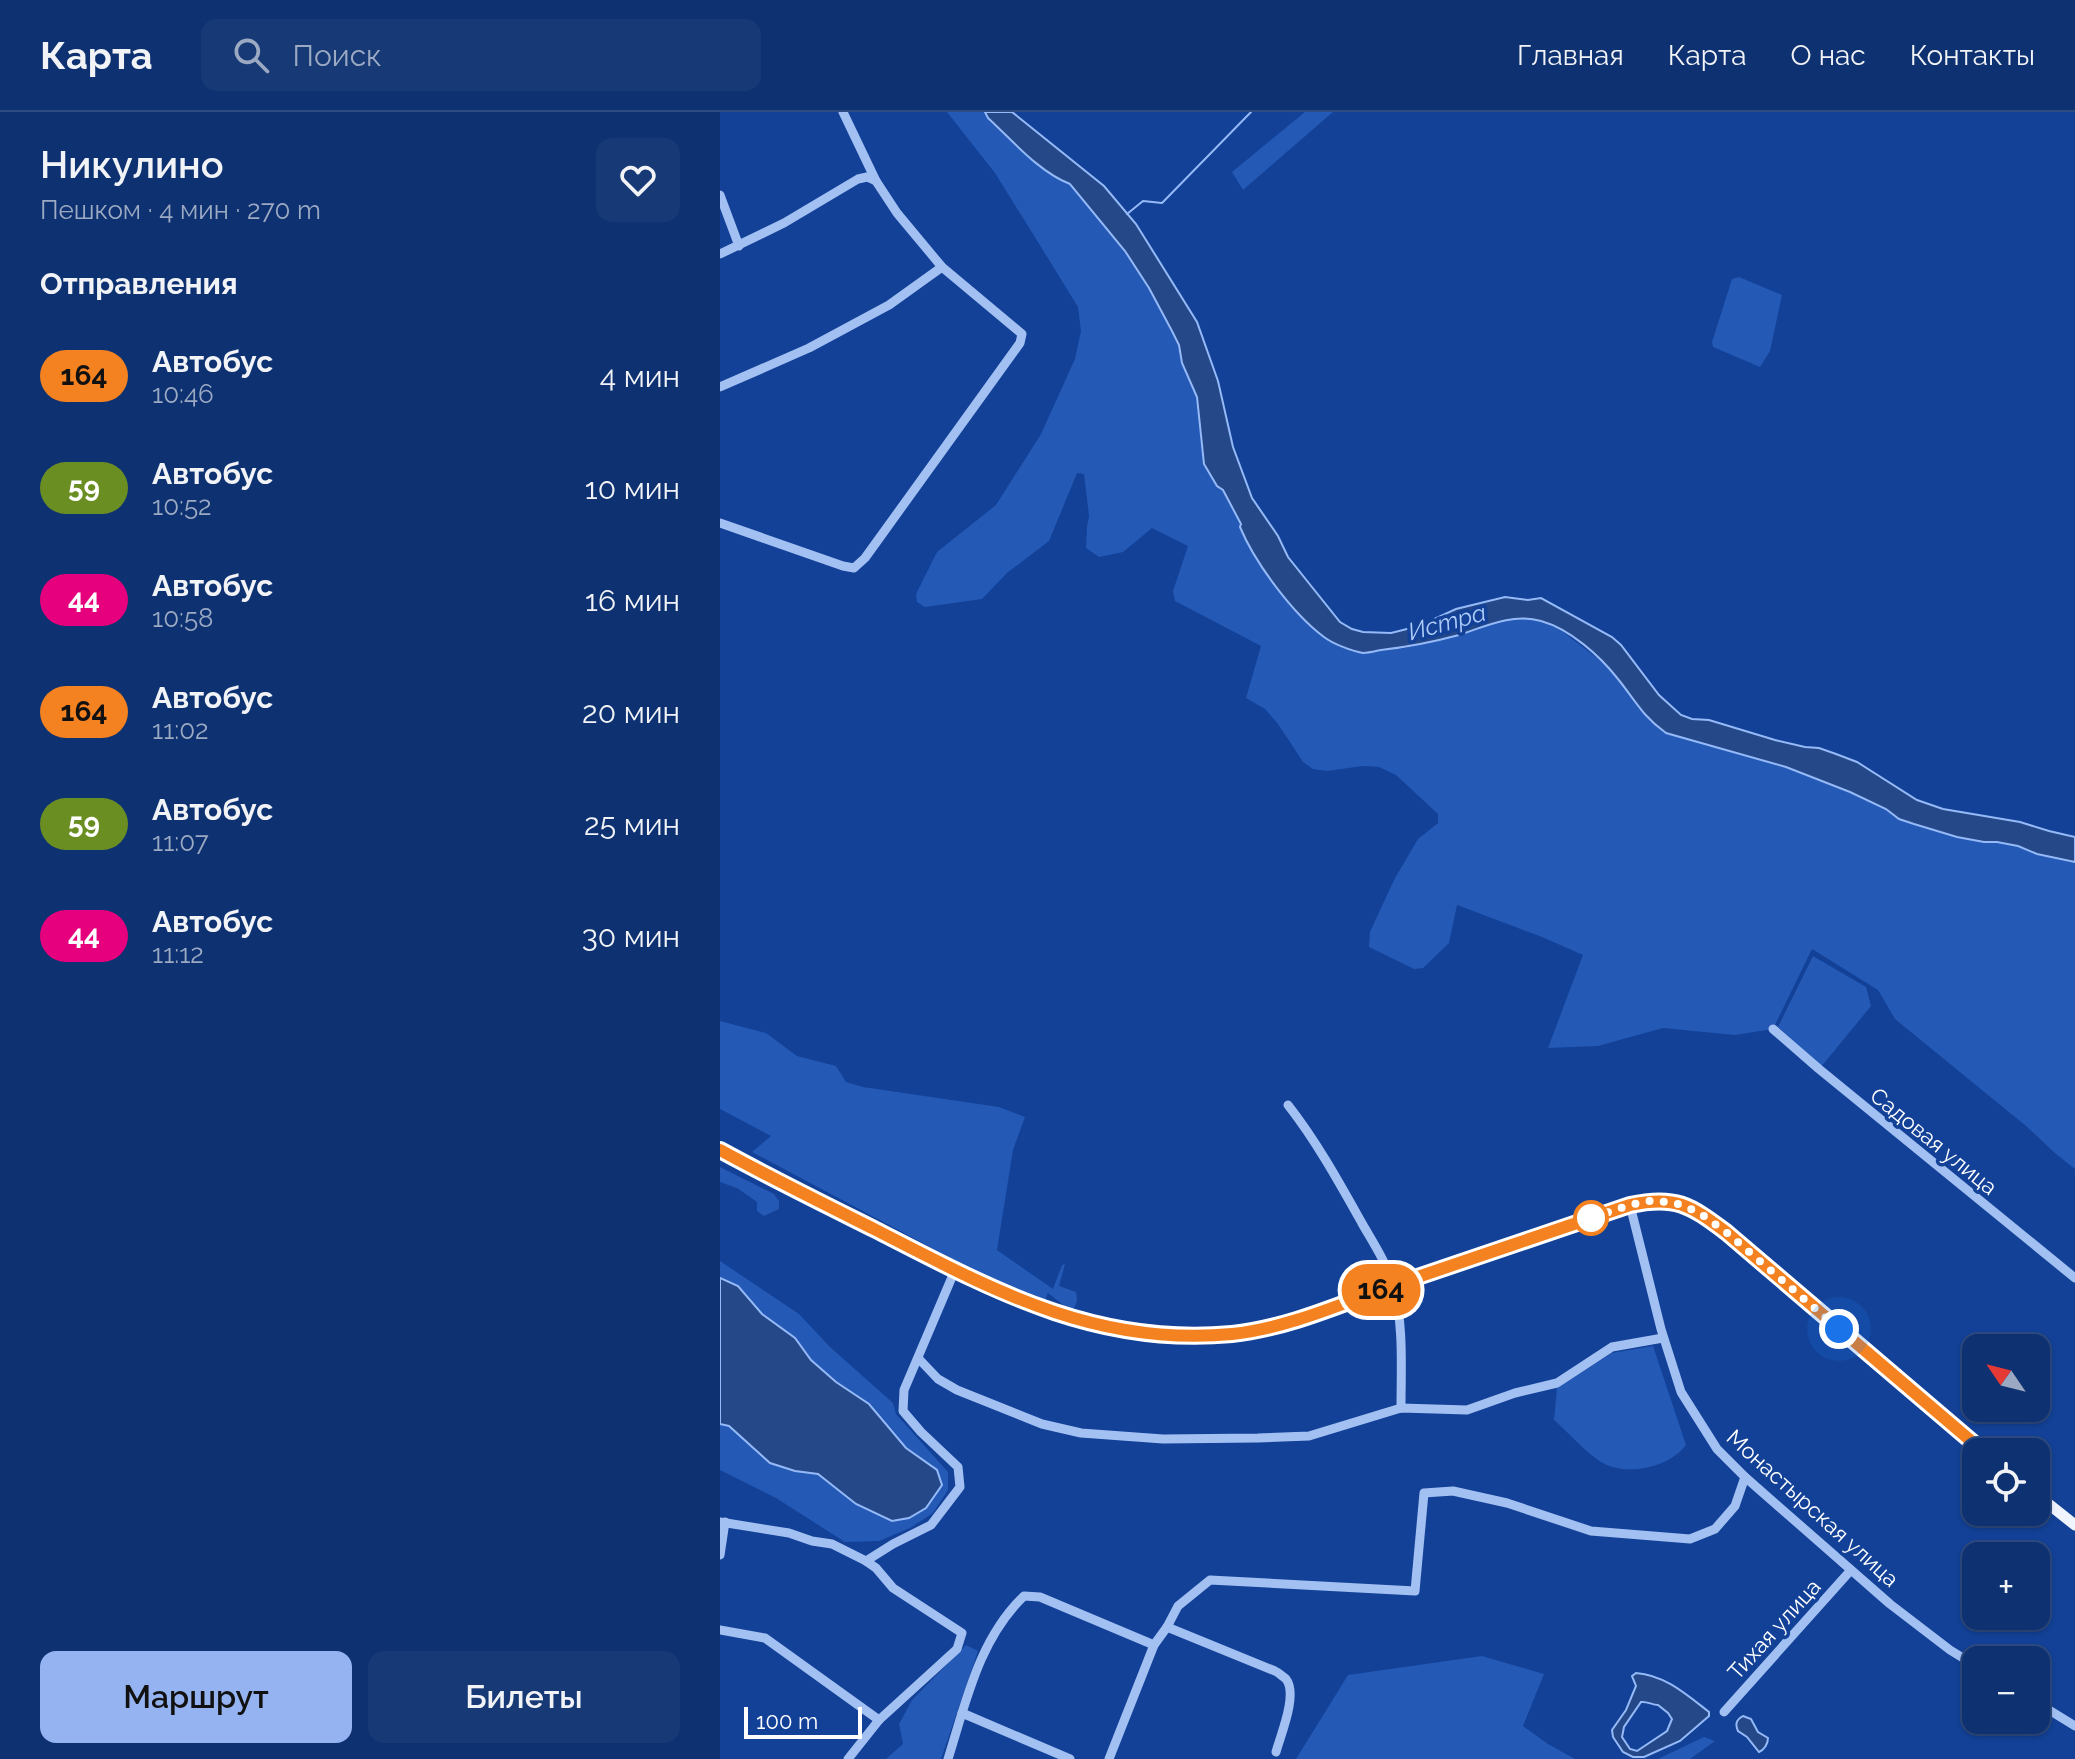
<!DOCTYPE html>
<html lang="ru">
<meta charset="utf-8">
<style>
:root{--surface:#0e3171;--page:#173976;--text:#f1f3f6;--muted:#9ba9c3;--line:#2e4c84;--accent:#95b2f1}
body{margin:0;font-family:Raleway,sans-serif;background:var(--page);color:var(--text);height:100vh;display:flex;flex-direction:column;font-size:30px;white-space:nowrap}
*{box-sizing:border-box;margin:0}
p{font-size:26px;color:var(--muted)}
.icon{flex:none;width:44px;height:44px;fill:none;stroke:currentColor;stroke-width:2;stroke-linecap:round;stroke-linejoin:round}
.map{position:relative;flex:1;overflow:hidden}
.sheet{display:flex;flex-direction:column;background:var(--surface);width:720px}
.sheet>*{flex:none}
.badge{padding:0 16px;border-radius:26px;font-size:28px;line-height:52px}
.needle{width:52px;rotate:305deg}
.tools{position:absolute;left:1242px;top:1222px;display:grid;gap:16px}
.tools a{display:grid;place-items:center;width:88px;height:88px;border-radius:16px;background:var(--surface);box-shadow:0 2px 6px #0004,0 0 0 2px var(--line);font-size:40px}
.scale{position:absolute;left:24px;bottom:20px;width:118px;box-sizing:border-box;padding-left:8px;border:4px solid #fff;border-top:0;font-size:22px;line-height:28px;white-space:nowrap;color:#fff;-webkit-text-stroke:6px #124197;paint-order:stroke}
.you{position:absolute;width:40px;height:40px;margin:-20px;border:6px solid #fff;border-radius:50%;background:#1a73e8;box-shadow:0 0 0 12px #1a73e833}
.map>.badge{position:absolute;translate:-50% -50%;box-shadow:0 0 0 4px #fff}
h2{padding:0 40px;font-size:30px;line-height:72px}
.round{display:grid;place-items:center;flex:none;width:84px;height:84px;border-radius:16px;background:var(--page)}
.headline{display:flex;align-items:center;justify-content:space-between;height:136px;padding:0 40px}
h1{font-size:38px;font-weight:600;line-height:60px}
.primary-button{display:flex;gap:16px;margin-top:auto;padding:16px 40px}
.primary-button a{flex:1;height:92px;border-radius:16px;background:var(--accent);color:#111;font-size:32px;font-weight:600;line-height:92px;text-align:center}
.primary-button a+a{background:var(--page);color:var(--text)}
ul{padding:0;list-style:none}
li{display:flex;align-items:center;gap:24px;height:112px;padding:0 40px}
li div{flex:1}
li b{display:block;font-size:30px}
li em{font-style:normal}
li .badge{min-width:88px;font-weight:700;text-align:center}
header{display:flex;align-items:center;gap:48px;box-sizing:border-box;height:112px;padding:0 40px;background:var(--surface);border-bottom:2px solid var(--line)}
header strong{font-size:38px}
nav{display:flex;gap:44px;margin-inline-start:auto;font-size:28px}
.search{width:560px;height:72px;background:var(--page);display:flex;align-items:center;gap:20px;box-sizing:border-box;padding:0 28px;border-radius:16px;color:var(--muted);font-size:30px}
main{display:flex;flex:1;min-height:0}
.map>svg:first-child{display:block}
.green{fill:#2459b6}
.water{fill:#254889;stroke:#95baf7;stroke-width:2;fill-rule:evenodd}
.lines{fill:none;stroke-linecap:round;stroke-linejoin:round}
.stream{stroke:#95baf7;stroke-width:2}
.minor{stroke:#a3c0f3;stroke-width:9}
.major{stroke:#eff4ff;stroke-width:11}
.line-casing{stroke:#fff;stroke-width:18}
.line{stroke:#f58220;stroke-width:12}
.walk{stroke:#fff;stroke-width:8;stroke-dasharray:0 14.4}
.stop-dot{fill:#fff;stroke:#f58220;stroke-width:4}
.labels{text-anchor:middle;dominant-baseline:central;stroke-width:7;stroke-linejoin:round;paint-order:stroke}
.street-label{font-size:22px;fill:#fff;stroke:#124197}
.water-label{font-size:24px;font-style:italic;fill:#afcbfa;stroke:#124197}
</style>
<header>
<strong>Карта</strong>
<div class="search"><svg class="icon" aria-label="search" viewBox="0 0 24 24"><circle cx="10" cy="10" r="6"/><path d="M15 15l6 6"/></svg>Поиск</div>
<nav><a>Главная</a><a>Карта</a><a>О нас</a><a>Контакты</a></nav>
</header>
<main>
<section class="sheet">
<div class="headline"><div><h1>Никулино</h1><p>Пешком · 4 мин · 270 m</p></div><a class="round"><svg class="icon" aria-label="heart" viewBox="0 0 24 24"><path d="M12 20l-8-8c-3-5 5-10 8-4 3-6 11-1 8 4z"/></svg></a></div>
<h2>Отправления</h2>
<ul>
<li><span class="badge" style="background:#f58220;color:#111">164</span><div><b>Автобус</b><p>10:46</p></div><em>4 мин</em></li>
<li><span class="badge" style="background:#6b8e23;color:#fff">59</span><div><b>Автобус</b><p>10:52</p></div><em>10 мин</em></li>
<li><span class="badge" style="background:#e6007e;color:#fff">44</span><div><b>Автобус</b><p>10:58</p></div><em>16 мин</em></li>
<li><span class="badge" style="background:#f58220;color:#111">164</span><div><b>Автобус</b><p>11:02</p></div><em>20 мин</em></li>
<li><span class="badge" style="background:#6b8e23;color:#fff">59</span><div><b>Автобус</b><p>11:07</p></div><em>25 мин</em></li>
<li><span class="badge" style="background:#e6007e;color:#fff">44</span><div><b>Автобус</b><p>11:12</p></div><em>30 мин</em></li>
</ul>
<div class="primary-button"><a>Маршрут</a><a>Билеты</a></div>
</section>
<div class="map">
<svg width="1355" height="1647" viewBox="0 0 1355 1647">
<rect width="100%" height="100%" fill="#124197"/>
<g class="green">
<path d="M227,0h38l3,7c25,22 51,53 82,65l55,67 24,37 30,57 1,12 17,40 7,67 13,22 6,4 18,34 -1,3 13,27 17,24 41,48 15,13 38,14 41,-5 50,-12 52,-17 15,-1 20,3 20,10 44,34 12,14 21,30 27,24 120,34 64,25 36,17 13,10 15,5 70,18h13l21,4 19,8 38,8v307l-19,-15 -30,-28 -131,-107 -17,-29 -66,-41 -39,80 -38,6 -72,-7 -65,18 -50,2 35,-93 -41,-18 -85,-32 -8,38 -26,25 -9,1 -45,-22 1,-15 25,-54 23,-39 20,-16v-9l-42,-39 -17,-8 -16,-1 -36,5 -14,-2 -10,-7 -25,-38 -13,-15 -19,-11 15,-52 -86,-45 -2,-10 15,-45 -36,-18 -29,24 -24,5 -13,-9 1,-21 2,-11 -5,-42 -7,-1 -28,68 -42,32 -25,26 -57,8 -8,-5 -1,-8 21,-42 59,-47 45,-71 34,-75 6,-28 -3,-24 -45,-73 -38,-61z"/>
<path d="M585,0h28l-90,78 -11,-18z"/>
<path d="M1019,165l43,18 -12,56 -10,16 -47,-20 -1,-5 20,-63z"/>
<path d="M1093,844l53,31 5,19 -50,61 -43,-40z"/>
<path d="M0,909l46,12 31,23 39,10 10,16 17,5 136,20 26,10 -12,33 -16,100 56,39 9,-24 3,-1 -6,22 17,6c2,7 1,14 -5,19l-23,-18 -4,9 -84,-39 -208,-111 19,-16 -51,-27z"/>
<path d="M0,1055l54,27 5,7v8l-15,7 -7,-5v-9l-20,-14 -17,-6z"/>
<path d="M0,1149l79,53 31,33 63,56 3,11 52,58v18l-15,23 -23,15 -31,13 -34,1 -69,-44 -56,-28v-46l9,2 41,37 25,8 23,3 38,30 81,-34 -31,-22 -37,-44 -33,-22 -25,-22 -16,-21 -33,-25 -24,-28 -18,-8z"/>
<path d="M933,1234l33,99c-17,23 -61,32 -85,17 -17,-11 -32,-29 -47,-42l3,-32 55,-35z"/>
<path d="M246,1533l12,6 -37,108h-55l17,-15 -4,-20 13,-24z"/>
<path d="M762,1544l62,18 -21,52 25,18 27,15h-279l52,-84z"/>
<path d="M984,1625l11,4 -25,18h-32z"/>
</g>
<g class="water">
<path d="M265,0h27l92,74 32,38 61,98 21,59 15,66 19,51 26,38 10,21 52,65 12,7 11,3 28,1 28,-7 37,-17 49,-12 23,3 13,-2 71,39 9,8 38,50 22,20 11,4 17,1 66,20 30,7 14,1 17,6 21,8 60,38 26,9 77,13 29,9 26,6v25l-38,-8 -19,-8 -21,-4h-13l-27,-5 -43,-13 -15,-5 -13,-10 -36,-17 -64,-25 -120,-34c-24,-17 -31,-33 -48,-54 -18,-23 -48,-50 -77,-58 -29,-8 -55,5 -82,14 -26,7 -51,12 -78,15 -5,1 -12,3 -18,3 -11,-2 -30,-9 -39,-16 -31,-23 -69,-74 -84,-110l1,-3 -18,-34 -6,-4 -13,-22 -7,-67 -15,-34 -3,-18 -7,-14 -23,-43 -24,-37 -55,-67c-31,-12 -57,-43 -82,-66z"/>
<path d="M0,1166l18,8 24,28 33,24 16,22 25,22 33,22 37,44 31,22 5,15 -16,23 -17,10 -17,3 -36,-17 -38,-30 -23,-3 -25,-8 -41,-37 -9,-2z"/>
<path d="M916,1561c29,2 51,22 73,39v4l-29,25 -36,16h-11l-10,-5 -10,-15 -1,-7 14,-20 10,-24 -4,-10zM921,1590c6,-1 11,3 17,3l10,8 4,6 -5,12 -30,20 -7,-2 -8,-12 2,-10z"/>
<path d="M1023,1604l8,3 7,13 10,6c0,6 -4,12 -9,14l-12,-15 -9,-6c-3,-7 -2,-11 5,-15z"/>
</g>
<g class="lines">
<path class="stream" d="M407,102l16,-13 19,2 89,-91"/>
<g class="minor">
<path d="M123,0l33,69"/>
<path d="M0,83l19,51"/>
<path d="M0,142l64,-31 74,-44 9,-2 9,4 21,32 45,54 80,67 -2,9 -155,215 -11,10 -11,-2 -123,-43"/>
<path d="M0,275l89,-39 80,-43 53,-38"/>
<path d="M1053,917l46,40 256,209"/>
<path d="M568,993c29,37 52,79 75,120 11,19 24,39 30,60 11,39 8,83 8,123"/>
<path d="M910,1093l31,124 20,63 36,57 28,28 145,127 60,46 26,16"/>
<path d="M198,1246l20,21 19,11 85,34 39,9 82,6 95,-1 51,-2 92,-28 66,2 48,-17 42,-10 55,-36 51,-9"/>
<path d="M0,1410l69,11 23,8 20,3 34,17 27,-17 38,-19 29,-38 -2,-20 -37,-35 -18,-21 1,-21 51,-120"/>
<path d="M0,1443l5,-33"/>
<path d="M447,1515l108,44c1,0 10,7 11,8 12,15 -5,55 -10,73"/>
<path d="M0,1518l45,8 114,82"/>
<path d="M1316,1590l39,24"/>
<path d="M1004,1600l127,-142"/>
<path d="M242,1601l108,46"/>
<path d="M128,1647l31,-39 78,-71 5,-16 -69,-45 -17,-20 -10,-7"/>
<path d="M228,1647c18,-57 31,-120 76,-163l16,1 114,48"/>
<path d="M389,1647l45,-114 13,-18 11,-21 32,-26 205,11 9,-98 29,-2 54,12 84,28 99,8 25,-10 20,-23 10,-29"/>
</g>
<g class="major">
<path d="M0,1038c57,31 115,59 173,89 110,56 211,108 339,95 27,-3 52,-11 77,-18l321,-111c46,-10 59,0 96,27l258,220"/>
<path d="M1316,1382l39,31"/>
</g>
</g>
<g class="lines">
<g class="line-casing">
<path id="line" d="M0,1038c51,28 104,54 156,80 117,60 220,117 356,104 56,-6 109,-30 162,-49 79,-27 157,-53 236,-80 45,-10 60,0 96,27l258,220"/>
</g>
<use href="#line" class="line"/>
<path class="walk" d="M871,1106l-12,4 51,-17 24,-5 29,5 18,9 25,18 113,97"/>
</g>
<circle class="stop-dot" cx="871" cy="1106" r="16"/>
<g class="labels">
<g class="street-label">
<text transform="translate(1214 1029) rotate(39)">Садовая улица</text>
<text transform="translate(1093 1396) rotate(42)">Монастырская улица</text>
<text transform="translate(1054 1517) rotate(-48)">Тихая улица</text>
</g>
<g class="water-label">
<text transform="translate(727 510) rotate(-15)">Истра</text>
</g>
</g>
</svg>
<div class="tools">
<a><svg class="needle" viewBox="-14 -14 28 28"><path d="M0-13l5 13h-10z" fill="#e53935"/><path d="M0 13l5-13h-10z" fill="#9ba9c3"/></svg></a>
<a><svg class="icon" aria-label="locate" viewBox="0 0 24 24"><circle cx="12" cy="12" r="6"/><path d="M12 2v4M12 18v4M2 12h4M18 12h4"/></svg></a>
<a>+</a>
<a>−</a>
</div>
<div class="scale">100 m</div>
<div class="you" style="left:1119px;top:1217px"></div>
<b class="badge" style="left:661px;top:1178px;background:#f58220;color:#111">164</b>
</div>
</main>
